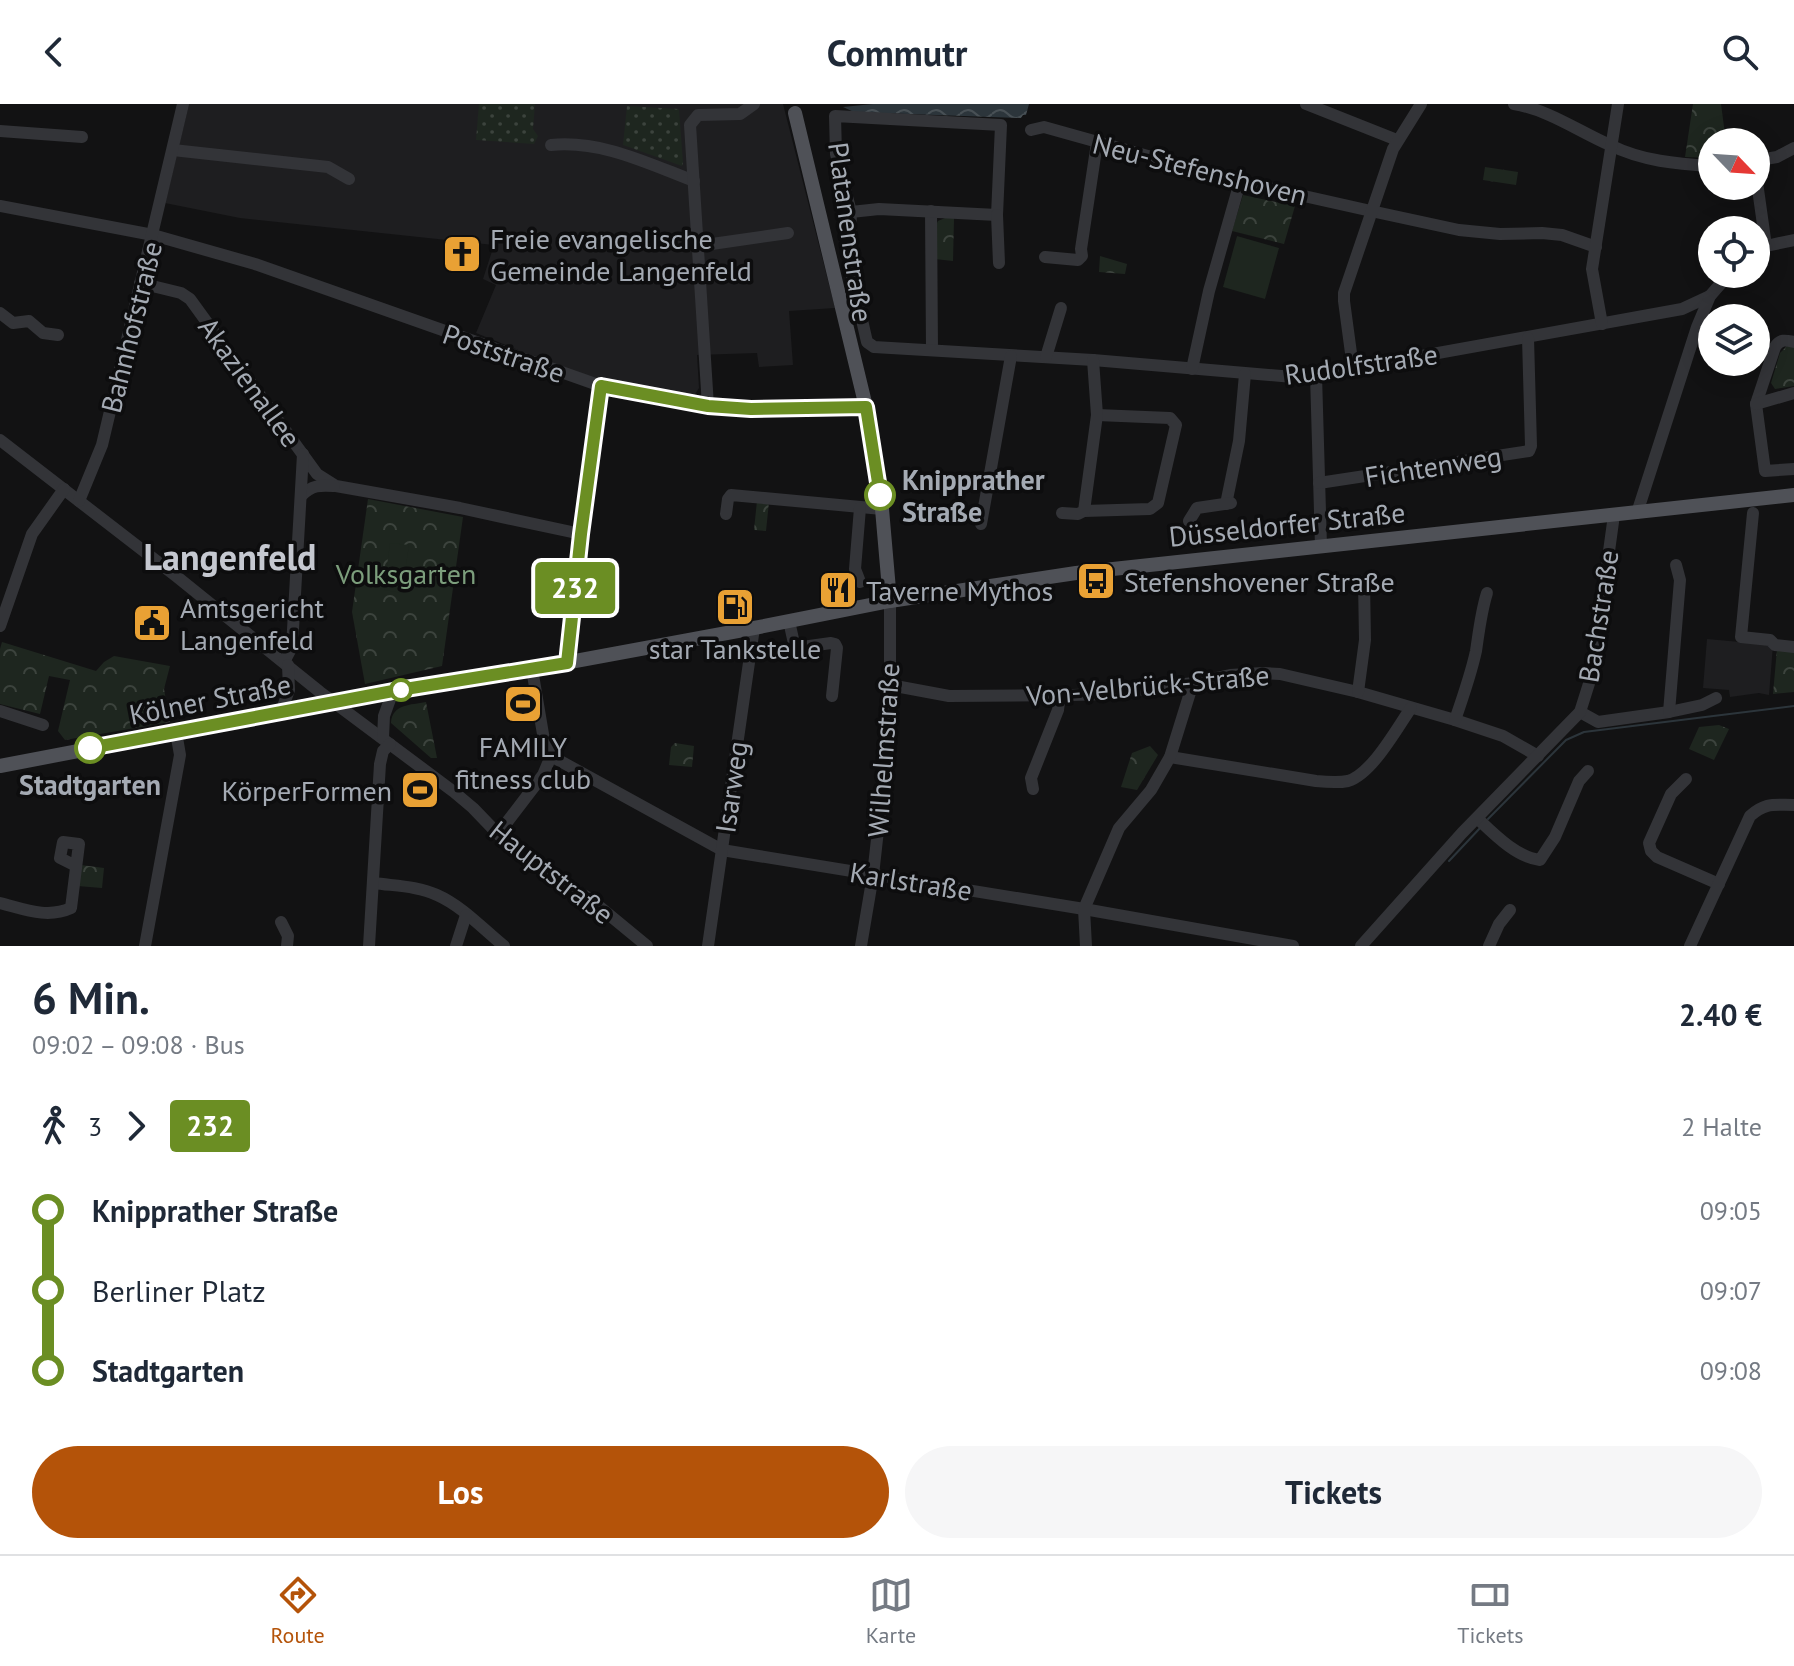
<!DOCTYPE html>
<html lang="de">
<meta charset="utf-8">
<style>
:root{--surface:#fff;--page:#f6f6f7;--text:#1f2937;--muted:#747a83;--line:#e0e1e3;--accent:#b45309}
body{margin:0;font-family:"PT Sans",sans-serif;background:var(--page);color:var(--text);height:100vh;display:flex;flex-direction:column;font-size:30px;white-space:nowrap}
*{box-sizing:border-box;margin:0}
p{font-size:26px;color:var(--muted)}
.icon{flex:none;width:44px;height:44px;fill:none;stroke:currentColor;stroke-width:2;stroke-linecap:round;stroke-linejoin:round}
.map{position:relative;height:842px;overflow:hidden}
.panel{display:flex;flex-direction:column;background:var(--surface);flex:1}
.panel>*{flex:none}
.badge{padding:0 16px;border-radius:6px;font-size:28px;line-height:52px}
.needle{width:52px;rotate:115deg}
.fabs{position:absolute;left:1698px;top:24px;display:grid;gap:16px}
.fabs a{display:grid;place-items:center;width:72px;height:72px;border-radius:50%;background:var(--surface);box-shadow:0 4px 20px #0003;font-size:40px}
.map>.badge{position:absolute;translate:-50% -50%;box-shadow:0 0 0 4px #fff}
.legs{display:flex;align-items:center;gap:12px;height:88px;padding:0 32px;font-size:26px}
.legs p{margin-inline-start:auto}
.head{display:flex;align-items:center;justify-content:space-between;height:136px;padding:0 32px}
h1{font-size:44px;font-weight:800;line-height:60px}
.primary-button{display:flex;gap:16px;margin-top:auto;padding:16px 32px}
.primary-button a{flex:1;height:92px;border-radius:48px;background:var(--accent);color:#fff;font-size:32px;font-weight:800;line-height:92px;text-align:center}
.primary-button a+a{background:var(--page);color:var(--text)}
ul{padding:0 32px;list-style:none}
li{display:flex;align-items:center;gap:28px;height:80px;font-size:30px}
li i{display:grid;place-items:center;width:12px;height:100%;margin:0 10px;background:currentColor}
li i::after{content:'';width:20px;height:20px;margin:-10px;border:6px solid;border-radius:50%;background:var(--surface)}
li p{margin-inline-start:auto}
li:first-child i{background:linear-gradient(#0000 50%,currentColor 0)}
li:last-child i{background:linear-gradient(currentColor 50%,#0000 0)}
header{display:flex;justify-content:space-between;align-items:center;height:104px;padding:0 32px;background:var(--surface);font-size:36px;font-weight:800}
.tabs{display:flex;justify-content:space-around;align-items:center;height:112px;border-top:2px solid var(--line);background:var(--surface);font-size:22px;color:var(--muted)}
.tabs a{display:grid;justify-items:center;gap:4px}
.tabs .selected{color:var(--accent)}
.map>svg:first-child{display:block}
.built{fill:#1e1e20}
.grass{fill:url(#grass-dots)}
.forest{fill:url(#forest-crowns)}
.garden{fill:#1e261f}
.water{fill:url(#water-waves)}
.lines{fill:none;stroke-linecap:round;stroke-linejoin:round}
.stream{stroke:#2c353b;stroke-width:2}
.minor{stroke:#333438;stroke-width:12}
.major{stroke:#4f5157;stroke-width:14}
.line-1-casing{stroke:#fff;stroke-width:18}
.line-1{stroke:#6b8e23;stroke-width:12}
.stop-1-dot{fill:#fff;stroke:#6b8e23;stroke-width:4}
.labels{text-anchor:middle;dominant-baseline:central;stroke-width:7;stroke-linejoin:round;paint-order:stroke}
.street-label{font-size:28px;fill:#a4aab3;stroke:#0d0d0e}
.poi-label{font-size:28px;fill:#a4aab3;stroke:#0d0d0e;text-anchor:start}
.stop-label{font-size:28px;font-weight:bold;fill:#a4aab3;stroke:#0d0d0e;text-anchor:start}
.park-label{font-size:28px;fill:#7c9e7c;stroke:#0d0d0e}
.district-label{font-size:36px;font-weight:bold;fill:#c5c8d0;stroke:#0d0d0e}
</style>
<header><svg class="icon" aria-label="back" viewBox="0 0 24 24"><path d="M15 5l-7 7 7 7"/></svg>Commutr<svg class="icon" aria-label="search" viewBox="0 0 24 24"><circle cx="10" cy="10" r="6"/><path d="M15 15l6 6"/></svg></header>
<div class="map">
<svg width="1794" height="842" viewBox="0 0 1794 842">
<defs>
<pattern id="grass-dots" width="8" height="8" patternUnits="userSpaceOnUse" patternTransform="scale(2)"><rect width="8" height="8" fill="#1e261f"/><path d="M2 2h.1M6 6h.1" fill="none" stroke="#3c433d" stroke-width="1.8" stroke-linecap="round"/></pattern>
<pattern id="forest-crowns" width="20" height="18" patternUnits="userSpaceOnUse" patternTransform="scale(2)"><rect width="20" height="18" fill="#1e261f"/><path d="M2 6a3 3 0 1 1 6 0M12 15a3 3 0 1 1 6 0" fill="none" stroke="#3c433d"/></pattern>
<pattern id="water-waves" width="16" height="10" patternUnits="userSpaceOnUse" patternTransform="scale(2)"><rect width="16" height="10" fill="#2c353b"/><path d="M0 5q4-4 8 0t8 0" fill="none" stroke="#485055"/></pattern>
</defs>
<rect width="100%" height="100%" fill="#121213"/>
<g class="built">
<path d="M189,0h594l52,204 -46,3 4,54 -34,2 -2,-14 -60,2 2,33 -7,11 -90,-15 -126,-51 20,-48 -13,-6 11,-34 -254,-27 -75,-15z"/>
<path d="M1707,535l66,6 -4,50 -10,-2 -29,4 -1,-7 -26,-2z"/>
</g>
<g class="grass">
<path d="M479,0h56l-2,25 5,7 -4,8 -58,-4z"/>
<path d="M627,2l52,3 4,54 -1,3 -59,-21z"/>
</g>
<g class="forest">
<path d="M1693,0h28l5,38h-14v16l-27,-1z"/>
<path d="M1485,63l33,5 -2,13 -33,-5z"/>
<path d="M1243,91l52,11 -11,38 -52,-13z"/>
<path d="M945,114h9l-1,43 -18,-2 1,-34 2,-4z"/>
<path d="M1100,152l27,8 -2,10 -26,-2z"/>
<path d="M1788,241l6,1v40l-19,3 -4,-6 9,-30z"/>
<path d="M368,395l95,18 -21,149 -77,18 -13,-72z"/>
<path d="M757,397l12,1 -3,29 -12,-1z"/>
<path d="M2,538l94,29 8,-9 10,-6 56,10 -6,23 6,33 -105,18 -7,-9 12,-51 -21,-4 -9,38 -40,-10v-55z"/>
<path d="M1777,545l17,2v41l-21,2z"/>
<path d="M426,598l11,56h-6l-40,-35c1,-19 20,-18 35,-21z"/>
<path d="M1719,621l10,4 -15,31 -25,-11 10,-22z"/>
<path d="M675,639l19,3 -2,21 -23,-2 2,-18z"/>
<path d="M1150,642l8,9 -21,35 -16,-3 11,-34z"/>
<path d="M81,761l23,3 -2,20 -24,-2z"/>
</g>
<g class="garden">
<path d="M1237,132l42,12 -14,51 -42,-12z"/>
<path d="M390,439l19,2 -7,48 -18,-3z"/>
</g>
<path class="water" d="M873,0h156l-3,11h-3l-2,3 -167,-6 -11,-5z"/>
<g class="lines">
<g class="stream">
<path d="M1488,715l78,-79 18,-8 210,-26"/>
<path d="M1449,757l32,-34"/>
</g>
<g class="minor">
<path d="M1306,0l91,36"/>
<path d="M1514,0c35,6 64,27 96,41 32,16 67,19 102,21"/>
<path d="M1031,26l13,-3 197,55 130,29 88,19 41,4 42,-1 20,2 34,12"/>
<path d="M0,27l82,6"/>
<path d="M551,41c50,-5 96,18 143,36"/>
<path d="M173,46l155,17 21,12"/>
<path d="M1756,59l9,-4 12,-2 17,-9"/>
<path d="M1756,71l10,71"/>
<path d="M0,102l153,29 102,29 346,122 107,20 43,3 115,-2"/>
<path d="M931,107l1,139"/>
<path d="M851,108l28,-3 118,6 4,-90 -166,-9 1,38 15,58 -2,51 18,79 7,5 219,13 200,17 23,-2 366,-66 28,-13"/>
<path d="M997,111l2,48"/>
<path d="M698,142l90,-13"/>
<path d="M1756,147l10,-5 28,-6"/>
<path d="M1045,153l33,3 4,-4 -1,-7 16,-106"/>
<path d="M140,179l41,10 9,6 127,175 19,12 124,22 121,26"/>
<path d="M0,209l13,10 16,-2 14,12 15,2"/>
<path d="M1602,220l-10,-55 26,-165"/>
<path d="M1794,238c-9,-2 -14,-3 -19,5l-19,57 9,67 29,-2"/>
<path d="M1046,253l15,-49"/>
<path d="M1353,264l-9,-67v-8l49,-144 28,-45"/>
<path d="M1192,265l17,-78 29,-102"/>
<path d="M1316,271l5,171"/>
<path d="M1756,300l38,-11"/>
<path d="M708,302l-18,-281 8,-10 42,-1 14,-10"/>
<path d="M0,336l176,136 144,116 134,100 19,16 25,26 29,23 24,19 39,23 57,47"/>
<path d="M1319,379l210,-32 2,-5 -3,-108"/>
<path d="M301,392c11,-11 19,-11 33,-10"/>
<path d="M79,397l23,-56 81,-341"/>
<path d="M1226,400l13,-63 6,-67"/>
<path d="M1084,407l66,-2 8,-6 18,-78 -6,-7 -73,-3"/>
<path d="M1062,409l16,1 6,-3 13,-96 -4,-55"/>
<path d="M1637,409l60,-186 13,-31 19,-22"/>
<path d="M1753,409l-12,124 29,3 5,5 19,2"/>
<path d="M726,410l2,-15 3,-4 151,14"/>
<path d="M1189,417l8,-13 34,-5"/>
<path d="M981,420l30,-168"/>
<path d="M860,478l-5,-13 5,-61"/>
<path d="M789,517l6,27 36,-5 4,1 2,4 -5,48"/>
<path d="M0,522l32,-92 32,-45"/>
<path d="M284,558l8,-15 11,-193"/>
<path d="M567,559l14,-129 20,-148"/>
<path d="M532,565l12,71 7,16 171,94 362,59 209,37"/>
<path d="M890,581l59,11 123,-1 35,-1 86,-11 37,-8 33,-2 17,1 78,18 97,28 48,16 35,20"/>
<path d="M1358,588l7,-52 -1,-59"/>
<path d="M0,607l43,14"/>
<path d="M281,608l8,-22 -1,-25"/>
<path d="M1580,608l18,10 71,-10 33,-7 14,-7"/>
<path d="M1669,608l11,-132 -4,-15"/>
<path d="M1455,616c8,-23 16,-46 21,-69 3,-20 5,-39 11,-58"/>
<path d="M383,634l1,-22 9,-25"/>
<path d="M1170,653l146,24c10,1 22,2 32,0 24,-7 49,-53 63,-73"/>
<path d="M1686,675l-15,15 -22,49 2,8 6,6 62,27"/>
<path d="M1033,685l-2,-11 27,-68 2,-15"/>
<path d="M1477,714c17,16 39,39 63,42l15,-23 24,-56 9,-10"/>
<path d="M498,730l45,-59 8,-19"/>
<path d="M374,779c21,3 44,3 63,12 25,11 46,34 67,51"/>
<path d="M0,799c24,6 47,16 71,5l8,-64 -16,-2 -3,16 16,8"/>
<path d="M281,818l7,14 -1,10"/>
<path d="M145,842l35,-191 -4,-23"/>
<path d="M369,842l11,-182 3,-13 7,-7"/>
<path d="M456,842l10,-31"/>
<path d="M708,842l46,-318"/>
<path d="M861,842l12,-71 17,-152v-122"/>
<path d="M1086,842l-2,-37 35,-81 32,-38 19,-33 23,-74"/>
<path d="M1361,842l101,-113 118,-121 12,-38 22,-159"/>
<path d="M1489,842l10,-22 11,-14"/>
<path d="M1690,842l60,-130c16,-14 24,-11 44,-11"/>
</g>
<g class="major">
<path d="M795,9l71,294 16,102 8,92"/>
<path d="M0,662l367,-70 165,-27 222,-41 136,-27 186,-28 718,-78"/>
</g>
</g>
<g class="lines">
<g class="line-1-casing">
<path id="line-1" d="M90,644l303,-57 174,-28 14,-129 20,-148 107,20 43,3 115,-2 14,88"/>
</g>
<use href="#line-1" class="line-1"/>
</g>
<defs>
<g id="church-square" transform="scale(2)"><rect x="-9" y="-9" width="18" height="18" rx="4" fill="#e9a134" stroke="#0d0d0e"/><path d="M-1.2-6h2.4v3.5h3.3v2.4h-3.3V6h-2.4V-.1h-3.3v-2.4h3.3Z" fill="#111"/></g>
<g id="bus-square" transform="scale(2)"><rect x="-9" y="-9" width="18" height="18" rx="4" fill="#e9a134" stroke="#0d0d0e"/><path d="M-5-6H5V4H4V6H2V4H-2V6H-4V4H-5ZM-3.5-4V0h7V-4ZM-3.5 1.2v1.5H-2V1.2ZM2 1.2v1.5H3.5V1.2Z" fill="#111"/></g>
<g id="restaurant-square" transform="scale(2)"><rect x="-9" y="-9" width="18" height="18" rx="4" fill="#e9a134" stroke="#0d0d0e"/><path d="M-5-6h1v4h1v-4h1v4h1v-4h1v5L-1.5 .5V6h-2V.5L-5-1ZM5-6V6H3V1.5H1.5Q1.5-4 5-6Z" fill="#111"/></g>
<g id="fuel-square" transform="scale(2)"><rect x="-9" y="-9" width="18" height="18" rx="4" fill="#e9a134" stroke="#0d0d0e"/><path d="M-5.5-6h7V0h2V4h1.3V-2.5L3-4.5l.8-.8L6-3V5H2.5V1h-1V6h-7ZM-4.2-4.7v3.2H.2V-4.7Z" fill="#111"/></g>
<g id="civic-square" transform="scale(2)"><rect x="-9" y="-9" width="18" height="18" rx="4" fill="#e9a134" stroke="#0d0d0e"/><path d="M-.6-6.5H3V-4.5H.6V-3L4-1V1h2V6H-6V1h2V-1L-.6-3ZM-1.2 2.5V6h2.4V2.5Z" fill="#111"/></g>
<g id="stadium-square" transform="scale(2)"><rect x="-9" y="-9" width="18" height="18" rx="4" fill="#e9a134" stroke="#0d0d0e"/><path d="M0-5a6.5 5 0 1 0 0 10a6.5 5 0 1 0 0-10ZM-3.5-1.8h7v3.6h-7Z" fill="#111"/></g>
</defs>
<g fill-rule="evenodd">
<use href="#church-square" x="462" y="150"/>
<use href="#bus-square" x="1096" y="477"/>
<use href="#restaurant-square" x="838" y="486"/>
<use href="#fuel-square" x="735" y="503"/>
<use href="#civic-square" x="152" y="519"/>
<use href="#stadium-square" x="523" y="600"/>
<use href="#stadium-square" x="420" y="686"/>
</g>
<g class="stop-1-dot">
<circle cx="880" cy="391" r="14"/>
<circle cx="401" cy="586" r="10"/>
<circle cx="90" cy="644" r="14"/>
</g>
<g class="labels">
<g class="street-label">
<text transform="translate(1200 65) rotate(14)">Neu-Stefenshoven</text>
<text transform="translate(851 128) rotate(82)">Platanenstraße</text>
<text transform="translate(131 223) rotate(-76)">Bahnhofstraße</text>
<text transform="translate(504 249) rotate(19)">Poststraße</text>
<text transform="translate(1361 260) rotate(-8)">Rudolfstraße</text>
<text transform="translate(250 278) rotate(54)">Akazienallee</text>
<text transform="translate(1433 362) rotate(-9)">Fichtenweg</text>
<text transform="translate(1287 420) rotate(-6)">Düsseldorfer Straße</text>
<text transform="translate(1598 512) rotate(-81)">Bachstraße</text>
<text transform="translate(1148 581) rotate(-5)">Von-Velbrück-Straße</text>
<text transform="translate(210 595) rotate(-11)">Kölner Straße</text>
<text transform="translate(883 646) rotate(-86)">Wilhelmstraße</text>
<text transform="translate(731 683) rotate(-82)">Isarweg</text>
<text transform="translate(552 768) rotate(38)">Hauptstraße</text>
<text transform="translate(911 777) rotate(9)">Karlstraße</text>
</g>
<g class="poi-label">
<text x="490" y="134">Freie evangelische<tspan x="490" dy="32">Gemeinde Langenfeld</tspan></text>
<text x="1124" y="477">Stefenshovener Straße</text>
<text x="866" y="486">Taverne Mythos</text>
<text x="180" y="503">Amtsgericht<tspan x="180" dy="32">Langenfeld</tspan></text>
<text x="735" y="544" text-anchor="middle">star Tankstelle</text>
<text x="523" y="642" text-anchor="middle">FAMILY<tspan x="523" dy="32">fitness club</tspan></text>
<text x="392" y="686" text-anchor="end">KörperFormen</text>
</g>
<g class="stop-label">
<text x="902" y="375">Knipprather<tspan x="902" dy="32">Straße</tspan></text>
<text x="90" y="680" text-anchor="middle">Stadtgarten</text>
</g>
<g class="park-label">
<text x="406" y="469">Volksgarten</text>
</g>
<g class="district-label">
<text x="230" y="452">Langenfeld</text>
</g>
</g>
</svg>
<div class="fabs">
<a><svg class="needle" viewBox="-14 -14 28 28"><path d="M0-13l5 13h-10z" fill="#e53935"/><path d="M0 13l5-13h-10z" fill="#747a83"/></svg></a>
<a><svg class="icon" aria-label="locate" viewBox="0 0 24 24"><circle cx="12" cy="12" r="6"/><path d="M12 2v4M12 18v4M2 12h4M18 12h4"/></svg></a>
<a><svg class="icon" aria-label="layers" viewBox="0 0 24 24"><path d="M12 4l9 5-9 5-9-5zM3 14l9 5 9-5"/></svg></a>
</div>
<b class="badge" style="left:575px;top:484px;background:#6b8e23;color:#fff">232</b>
</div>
<section class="panel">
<div class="head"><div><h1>6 Min.</h1><p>09:02 – 09:08 · Bus</p></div><b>2.40 €</b></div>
<div class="legs"><svg class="icon" aria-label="walk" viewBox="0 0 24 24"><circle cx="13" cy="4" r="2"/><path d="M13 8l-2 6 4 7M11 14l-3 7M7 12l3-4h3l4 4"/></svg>3<svg class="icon" aria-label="forward" viewBox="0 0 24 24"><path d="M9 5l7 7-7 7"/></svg><b class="badge" style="background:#6b8e23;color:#fff">232</b><p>2 Halte</p></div>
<ul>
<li><i style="color:#6b8e23"></i><b>Knipprather Straße</b><p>09:05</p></li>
<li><i style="color:#6b8e23"></i><span>Berliner Platz</span><p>09:07</p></li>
<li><i style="color:#6b8e23"></i><b>Stadtgarten</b><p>09:08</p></li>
</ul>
<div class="primary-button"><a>Los</a><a>Tickets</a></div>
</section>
<nav class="tabs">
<a class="selected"><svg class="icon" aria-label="directions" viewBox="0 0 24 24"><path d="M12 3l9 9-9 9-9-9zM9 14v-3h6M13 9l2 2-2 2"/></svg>Route</a>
<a><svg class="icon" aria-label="map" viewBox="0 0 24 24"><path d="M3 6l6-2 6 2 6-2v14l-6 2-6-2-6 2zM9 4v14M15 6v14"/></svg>Karte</a>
<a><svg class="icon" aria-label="tickets" viewBox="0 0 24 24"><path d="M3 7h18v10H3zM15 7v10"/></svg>Tickets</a>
</nav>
